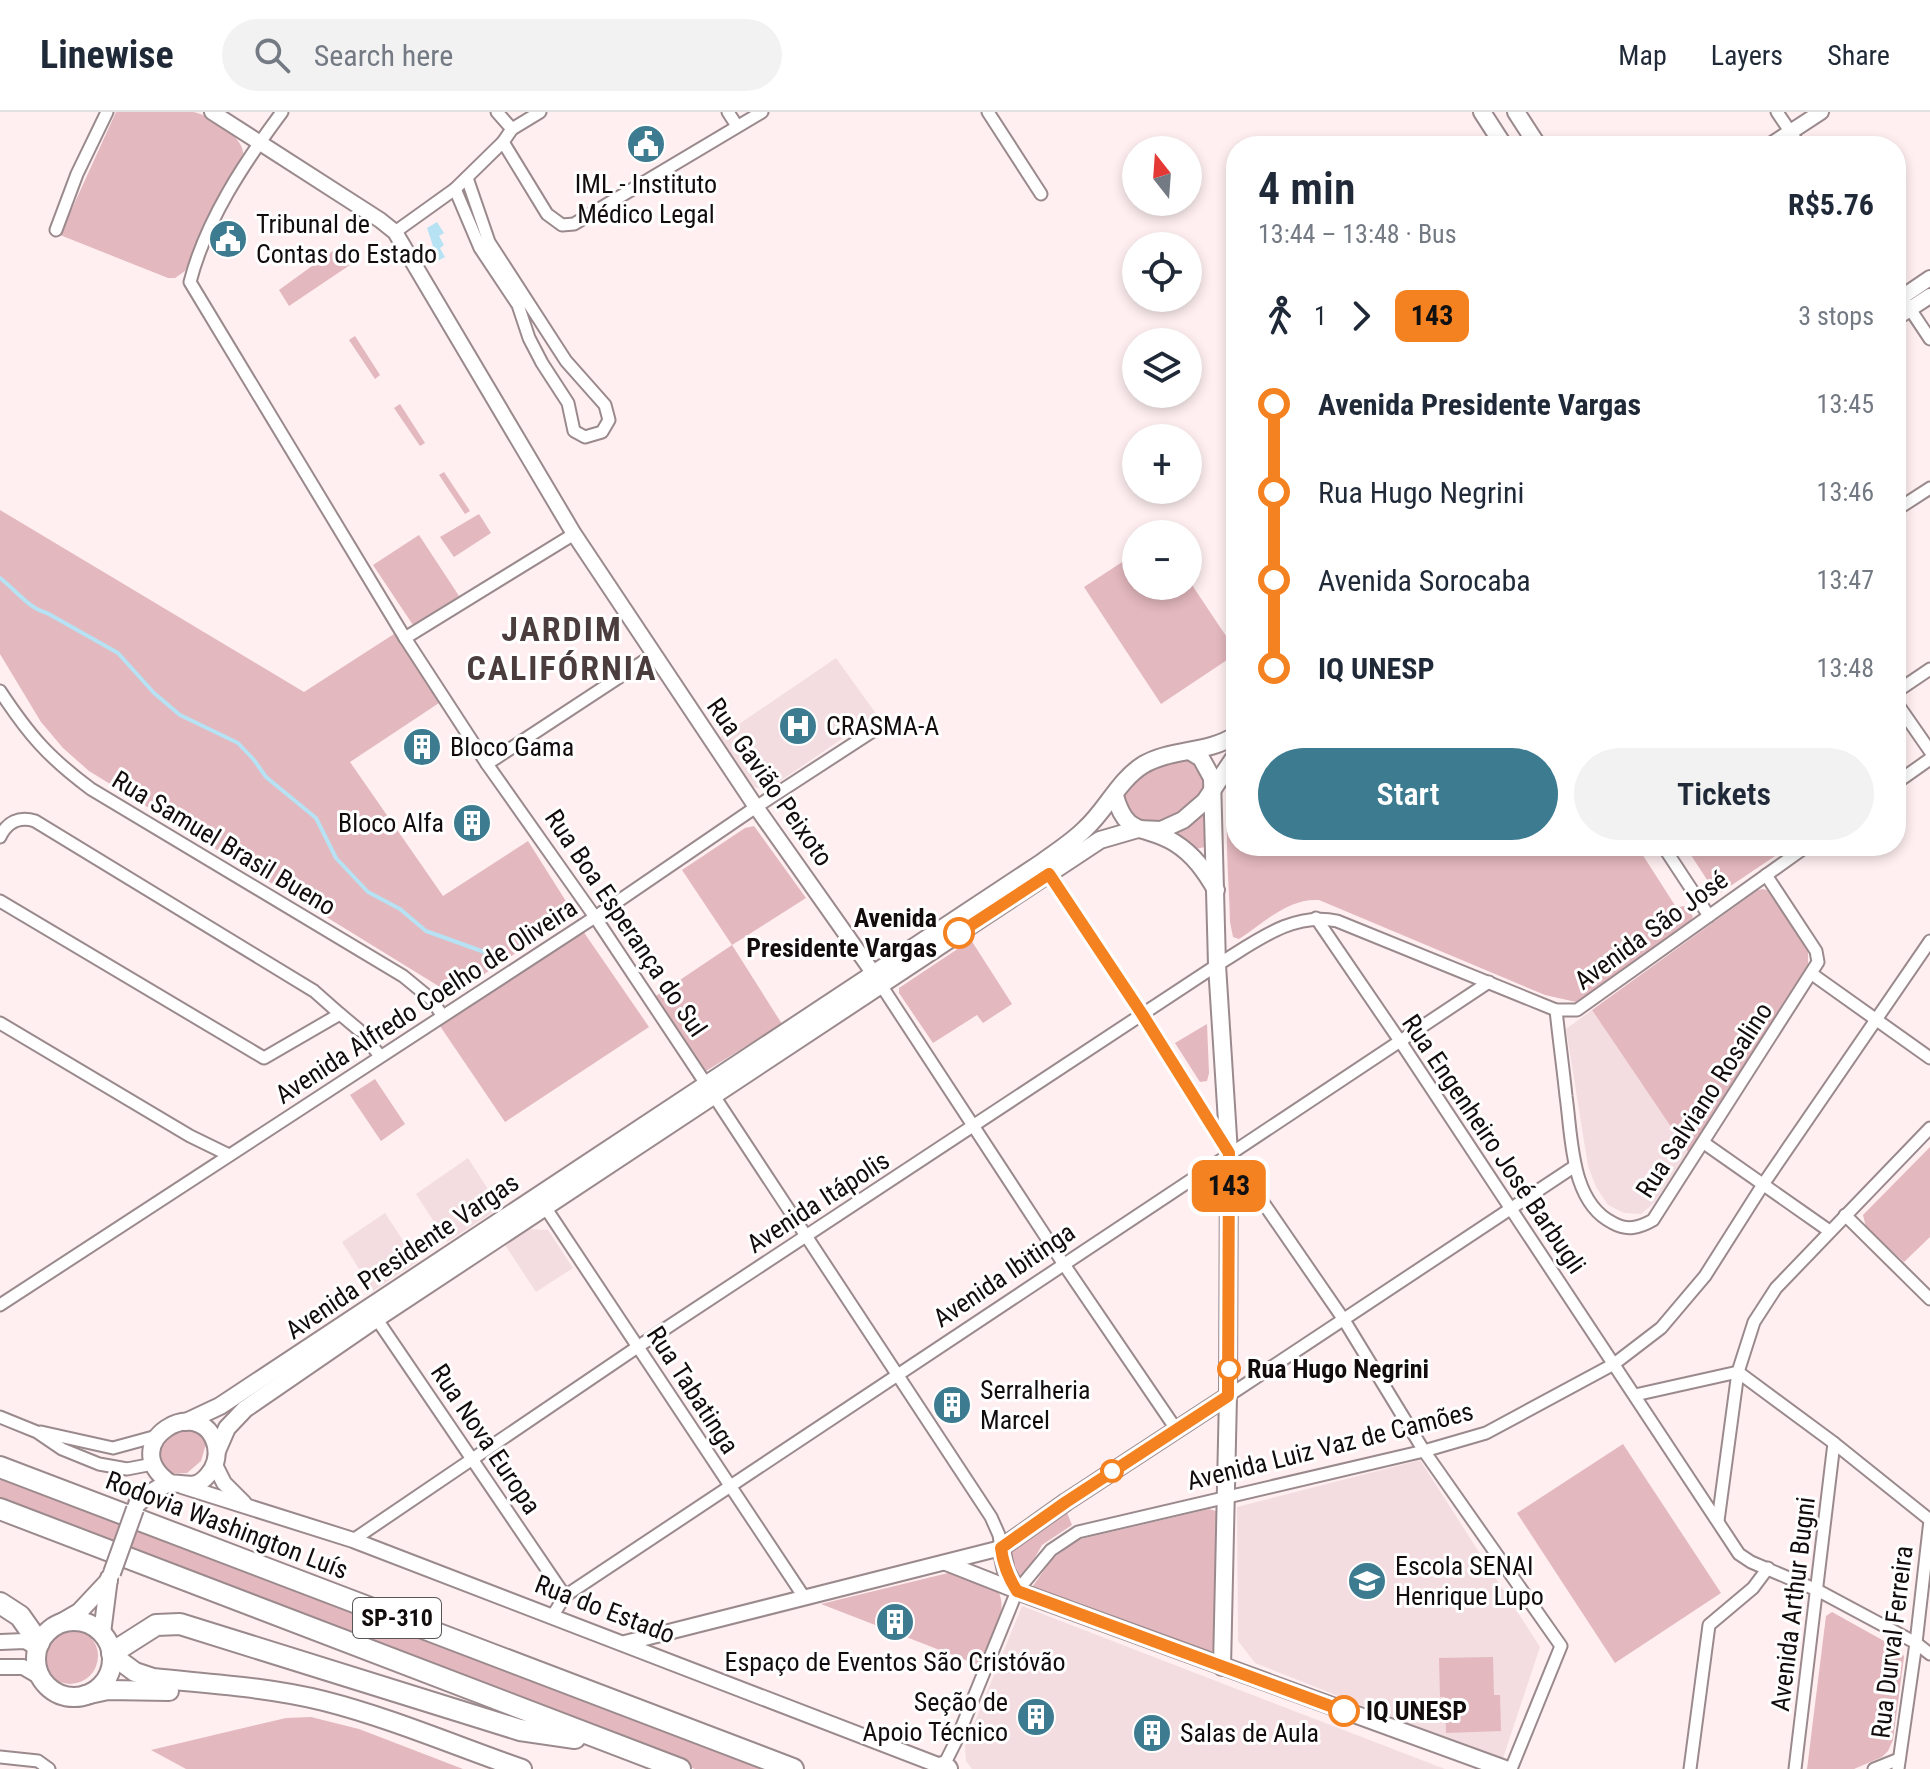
<!DOCTYPE html>
<meta charset="utf-8">
<style>
:root{--surface:#fff;--page:#f2f2f3;--text:#1f2937;--muted:#747a83;--line:#e0e1e3;--accent:#3d7b90}
body{margin:0;font-family:"Roboto Condensed",sans-serif;background:var(--page);color:var(--text);height:100vh;display:flex;flex-direction:column;font-size:30px;white-space:nowrap}
*{box-sizing:border-box;margin:0}
p{font-size:26px;color:var(--muted)}
.icon{flex:none;width:44px;height:44px;fill:none;stroke:currentColor;stroke-width:2;stroke-linecap:round;stroke-linejoin:round}
.map{position:relative;flex:1;overflow:hidden}
.panel{position:absolute;left:1226px;top:24px;width:680px;height:720px;display:flex;flex-direction:column;background:var(--surface);border-radius:32px;box-shadow:0 4px 12px #0003}
.panel>*{flex:none}
.badge{padding:0 16px;border-radius:12px;font-size:28px;line-height:52px}
.needle{width:52px;rotate:343deg}
.tools{position:absolute;left:1122px;top:24px;display:grid;gap:16px}
.tools a{display:grid;place-items:center;width:80px;height:80px;border-radius:50%;background:var(--surface);box-shadow:0 4px 12px #0003;font-size:40px}
.map>.badge{position:absolute;translate:-50% -50%;box-shadow:0 0 0 4px #fff}
.legs{display:flex;align-items:center;gap:12px;height:88px;padding:0 32px;font-size:26px}
.legs p{margin-inline-start:auto}
.headline{display:flex;align-items:center;justify-content:space-between;height:136px;padding:0 32px}
h1{font-size:44px;font-weight:600;line-height:60px}
.primary-button{display:flex;gap:16px;margin-top:auto;padding:16px 32px}
.primary-button a{flex:1;height:92px;border-radius:48px;background:var(--accent);color:#fff;font-size:32px;font-weight:600;line-height:92px;text-align:center}
.primary-button a+a{background:var(--page);color:var(--text)}
ul{padding:0 32px;list-style:none}
li{display:flex;align-items:center;gap:28px;height:88px;font-size:30px}
li i{display:grid;place-items:center;width:12px;height:100%;margin:0 10px;background:currentColor}
li i::after{content:'';width:20px;height:20px;margin:-10px;border:6px solid;border-radius:50%;background:var(--surface)}
li p{margin-inline-start:auto}
li:first-child i{background:linear-gradient(#0000 50%,currentColor 0)}
li:last-child i{background:linear-gradient(currentColor 50%,#0000 0)}
header{display:flex;align-items:center;gap:48px;box-sizing:border-box;height:112px;padding:0 40px;background:var(--surface);border-bottom:2px solid var(--line)}
header strong{font-size:38px}
nav{display:flex;gap:44px;margin-inline-start:auto;font-size:28px}
.search{width:560px;height:72px;background:var(--page);display:flex;align-items:center;gap:20px;box-sizing:border-box;padding:0 28px;border-radius:44px;color:var(--muted);font-size:30px}
.map>svg:first-child{display:block}
.built{fill:#f3dde0}
.green{fill:#e3b8be}
.water{fill:#b6e2f3}
.lines{fill:none;stroke-linecap:round;stroke-linejoin:round}
.stream{stroke:#b6e2f3;stroke-width:4}
.minor-casing{stroke:#9b8a8d;stroke-width:15}
.tertiary-casing{stroke:#9b8a8d;stroke-width:18}
.secondary-casing{stroke:#9b8a8d;stroke-width:20}
.trunk-casing{stroke:#9b8a8d;stroke-width:22}
.motorway-casing{stroke:#9b8a8d;stroke-width:24}
.minor{stroke:#fff;stroke-width:11}
.tertiary{stroke:#fff;stroke-width:14}
.secondary{stroke:#fff;stroke-width:16}
.trunk{stroke:#fff;stroke-width:18}
.motorway{stroke:#fff;stroke-width:20}
.secondary-bridge-casing{stroke:#9b8a8d;stroke-width:20;stroke-linecap:butt}
.secondary-bridge{stroke:#fff;stroke-width:16}
.line-1-casing{stroke:#fff;stroke-width:18}
.line-1{stroke:#f58220;stroke-width:12}
.stop-1-dot{fill:#fff;stroke:#f58220;stroke-width:4}
.labels{text-anchor:middle;dominant-baseline:central;stroke-width:6;stroke-linejoin:round;paint-order:stroke}
.shield{fill:#fff;stroke:#595556;stroke-width:2}
.shield-label{font-size:24px;font-weight:bold;fill:#120c0d}
.poi-label{font-size:26px;fill:#120c0d;stroke:#fff;text-anchor:start}
.street-label{font-size:26px;fill:#120c0d;stroke:#fff}
.stop-label{font-size:26px;font-weight:bold;fill:#120c0d;stroke:#fff;text-anchor:start}
.district-label{font-size:34px;font-weight:bold;letter-spacing:2px;fill:#4b3c3e;stroke:#fff}
</style>
<header>
<strong>Linewise</strong>
<div class="search"><svg class="icon" aria-label="search" viewBox="0 0 24 24"><circle cx="10" cy="10" r="6"/><path d="M15 15l6 6"/></svg>Search here</div>
<nav><a>Map</a><a>Layers</a><a>Share</a></nav>
</header>
<div class="map">
<svg width="1930" height="1657" viewBox="0 0 1930 1657">
<rect width="100%" height="100%" fill="#ffeff1"/>
<g class="built">
<path d="M836,546l41,57 -110,75 -14,-3 -33,-50z"/>
<path d="M1592,898l96,142 -33,50 -14,12 -17,-1 -16,-8 -12,-18 -8,-21 -22,-137z"/>
<path d="M468,1046l32,50 -53,34 -31,-48z"/>
<path d="M385,1101l32,49 -44,29 -31,-49z"/>
<path d="M530,1117l18,1 25,38 -37,24 -31,-47z"/>
<path d="M1420,1348l120,187 -38,114 -247,-98 -17,-22 -1,-134z"/>
<path d="M1022,1494l181,70 242,93h-473l-6,-8 -1,-15z"/>
</g>
<g class="green">
<path d="M116,0c25,0 52,0 77,0 15,2 52,26 50,42l-36,67 -22,50 -10,7h-7l-108,-43z"/>
<path d="M341,133l12,18 -64,43 -10,-16z"/>
<path d="M355,224l25,39 -5,4 -26,-39z"/>
<path d="M400,292l25,39 -5,3 -26,-38z"/>
<path d="M444,360l26,39 -5,3 -26,-39z"/>
<path d="M0,398l304,182 90,-58 45,69 -89,59 93,134 85,-55 46,73 -121,81 -364,-224 -26,-23 -22,-26 -41,-68z"/>
<path d="M479,402l12,19 -37,24 -14,-20z"/>
<path d="M419,423l40,61 -46,29 -40,-60z"/>
<path d="M1136,441v33h52v-7l48,72v3l-75,50 -77,-117z"/>
<path d="M1187,647c64,37 -66,103 -62,33 20,-24 31,-29 62,-33z"/>
<path d="M1236,664v70h401l39,61 11,-1 6,11 -5,7 -112,78 -31,-7 -226,-95c-31,-2 -55,23 -80,39l-6,-2 -3,-15c0,-37 -10,-116 6,-146z"/>
<path d="M1206,699l-1,36 -9,2 -23,-16z"/>
<path d="M754,714l52,72 -74,47 50,79 -76,47 -50,-75 76,-51 -50,-75 63,-42z"/>
<path d="M1685,734h105l-73,49z"/>
<path d="M1763,777l4,1 41,61v14l-120,187 -96,-142 166,-120z"/>
<path d="M583,819l66,96 -144,95 -65,-96z"/>
<path d="M971,828l41,64 -29,19 -6,-8 -44,28 -34,-50v-5z"/>
<path d="M1207,912l2,49 -2,8 -7,1 -25,-39z"/>
<path d="M375,967l30,45 -24,17 -31,-46z"/>
<path d="M1930,1035v90l-26,25 -38,-35 -3,-12z"/>
<path d="M187,1312l16,12 3,8 -5,17 -14,12 -21,1 -11,-27 5,-10z"/>
<path d="M1623,1332l98,149 -106,70 -98,-150z"/>
<path d="M0,1362l774,295h-79l-695,-268z"/>
<path d="M1209,1397l7,2 2,9 -3,130 -6,2 -135,-51 -44,-11 22,-31 25,-19z"/>
<path d="M1066,1398l6,15 -30,20 -17,30 -10,2 -6,-22 3,-5z"/>
<path d="M948,1461l50,18c12,21 -9,55 -17,75l-160,-62z"/>
<path d="M1832,1500l70,39 2,6 -11,83 -5,11 -6,6 -28,12h-47l19,-153z"/>
<circle cx="70" cy="1544" r="28"/>
<path d="M1493,1545l1,38h6l1,36 -55,2 -1,-36h-5l-1,-39z"/>
<path d="M311,1605l48,12 104,40h-277l-35,-19 135,-32z"/>
</g>
<path class="water" d="M437,110l7,11 -5,3 5,9 -4,3 5,9 -9,5 -7,-13 4,-3 -6,-18z"/>
<g class="lines">
<path class="stream" d="M0,466c16,12 28,30 47,35l71,40 36,40 26,22 58,28 16,17 12,17 50,41 20,40 32,34 32,17 26,22 61,22"/>
<g class="minor-casing">
<g id="minor">
<path d="M282,0c-38,51 -76,108 -92,170l215,356 82,126 108,153 119,179 277,421 8,18 2,13"/>
<path d="M497,0l15,17"/>
<path d="M728,0l9,14"/>
<path d="M988,0l53,82"/>
<path d="M1777,0l23,34"/>
<path d="M503,30l44,72 15,11 12,-1 188,-112"/>
<path d="M455,77l25,59 38,57 11,33 13,25 26,40 6,28 11,6 17,-5 7,-12 -4,-15 -39,-44 -77,-119 -22,-64"/>
<path d="M56,118l21,-56 30,-62"/>
<path d="M395,120l60,-43 48,-47 9,-13 28,-17"/>
<path d="M1896,176l34,51"/>
<path d="M1896,398l34,-22"/>
<path d="M405,526l169,-104"/>
<path d="M0,579c29,44 48,66 91,98l312,187 28,23 11,16"/>
<path d="M1896,580l34,-23"/>
<path d="M1896,590l34,49"/>
<path d="M487,652l166,-109"/>
<path d="M1896,671l34,-24"/>
<path d="M0,725c7,-15 19,-21 35,-16l279,170 26,23 -76,44 -264,-157"/>
<path d="M1663,734l46,70"/>
<path d="M1045,756l97,146 87,139 115,167 80,131 137,195 -50,123"/>
<path d="M1316,806l84,123 339,513 12,8 66,28 99,53 14,11"/>
<path d="M1812,862l118,84"/>
<path d="M881,873l182,278 113,166"/>
<path d="M1556,898c3,29 7,57 10,86 6,41 4,106 47,127 14,8 26,5 40,-3l165,-258 -2,-11 -50,-76"/>
<path d="M340,902l19,16"/>
<path d="M0,911l190,113 39,19"/>
<path d="M369,930l11,14"/>
<path d="M1704,1031l124,87"/>
<path d="M545,1095l259,390"/>
<path d="M1845,1103l85,84"/>
<path d="M0,1193l595,-388 161,-110 117,-76"/>
<path d="M374,1203l191,281"/>
<path d="M1635,1283l103,-23 96,71 96,77 -14,123 -18,126"/>
<path d="M1228,1284l347,-230"/>
<path d="M0,1305l37,15 25,17 37,15 28,5 26,-5"/>
<path d="M41,1320l72,16 44,-12"/>
<path d="M1718,1409l20,-149 16,-50 22,-34 154,-160"/>
<path d="M353,1428l286,-194 578,-381c37,-22 75,-54 120,-44l219,89h21l230,-164"/>
<path d="M553,1503l12,-19 924,-614"/>
<path d="M0,1645l38,4 11,8"/>
<path d="M943,1655l13,-26 61,-150 34,-41 27,-18 346,-81 62,-18 128,-69 47,-36 44,-52 59,-93 166,-242"/>
<path d="M1690,1657l19,-144 44,-37 15,-20"/>
<path d="M1795,1657l39,-326"/>
<path d="M1874,1657l25,-10"/>
</g>
</g>
<g class="tertiary-casing">
<g id="tertiary">
<path d="M212,0l168,108 15,12 179,302 182,273 123,174"/>
<path d="M1769,34l52,-34"/>
<path d="M1896,189l34,-23"/>
<path d="M1896,206l34,-22"/>
<path d="M215,1353l9,18 20,20"/>
<path d="M182,1374l171,54 590,227"/>
<path d="M946,1451l71,28"/>
<path d="M0,1530l25,-1 12,7"/>
<path d="M625,1531l376,-95"/>
<path d="M0,1555h23l17,10"/>
</g>
</g>
<g class="secondary-casing">
<g id="secondary">
<path d="M1482,0l22,34"/>
<path d="M1516,0l22,34"/>
<path d="M1191,640l10,6 11,20 5,187 12,188 -1,243 -6,271"/>
<path d="M1115,684c12,42 29,28 60,47 19,12 30,28 41,47"/>
<path d="M1228,1284l-162,106 -65,46 5,23 11,20 488,178"/>
<path d="M186,1310l34,-16 821,-543c15,-11 31,-21 44,-34 21,-19 34,-49 58,-64 29,-17 64,-11 93,-30"/>
<path d="M217,1339l10,-23 18,-19 131,-90 724,-479 38,-11 23,1 22,-10 22,-19 31,-46"/>
<path d="M137,1392c9,-8 20,-17 31,-20 16,-3 26,8 40,-9 7,-8 10,-18 8,-29 -14,-56 -103,-3 -46,37"/>
<path d="M60,1511l19,-11 30,-32"/>
<path d="M102,1521l7,-55"/>
</g>
</g>
<g class="trunk-casing">
<g id="trunk">
<circle cx="74" cy="1547" r="38"/>
<path d="M112,1543l23,17 18,6c57,6 115,9 171,23 67,17 132,45 198,68"/>
<path d="M85,1583l23,-5 61,1"/>
</g>
</g>
<g class="motorway-casing">
<g id="motorway">
<path d="M0,1355l793,302"/>
<path d="M0,1397l680,260"/>
<path d="M0,1491l20,13 19,27"/>
<path d="M112,1541l44,-28 24,-1 340,106 55,8"/>
<path d="M943,1655l4,2"/>
</g>
</g>
<use href="#minor" class="minor"/>
<use href="#tertiary" class="tertiary"/>
<use href="#secondary" class="secondary"/>
<use href="#trunk" class="trunk"/>
<use href="#motorway" class="motorway"/>
<g class="secondary-bridge-casing">
<path id="secondary-bridge" d="M112,1461l23,-64"/>
</g>
<use href="#secondary-bridge" class="secondary-bridge"/>
</g>
<g class="lines">
<g class="line-1-casing">
<path id="line-1" d="M959,821l90,-59 93,140 87,139 -1,243 -162,106 -65,46c2,17 7,29 16,43l327,120"/>
</g>
<use href="#line-1" class="line-1"/>
</g>
<defs>
<g id="civic-disc" transform="scale(2)"><circle r="9.5" fill="#3d7b90" stroke="#fff"/><path d="M-.6-6.5H3V-4.5H.6V-3L4-1V1h2V6H-6V1h2V-1L-.6-3ZM-1.2 2.5V6h2.4V2.5Z" fill="#fff"/></g>
<g id="hospital-disc" transform="scale(2)"><circle r="9.5" fill="#3d7b90" stroke="#fff"/><path d="M-5-5h3v3.5h4V-5h3V5h-3V1.5h-4V5h-3Z" fill="#fff"/></g>
<g id="building-disc" transform="scale(2)"><circle r="9.5" fill="#3d7b90" stroke="#fff"/><path d="M-4-6H4V6H1V3H-1V6H-4ZM-2.5-4.3h1.7v1.8h-1.7ZM.8-4.3h1.7v1.8H.8ZM-2.5-1h1.7V.8h-1.7ZM.8-1h1.7V.8H.8Z" fill="#fff"/></g>
<g id="university-disc" transform="scale(2)"><circle r="9.5" fill="#3d7b90" stroke="#fff"/><path d="M0-5L7-2L0 1L-7-2ZM-4 1L0 2.5L4 1V4Q0 6-4 4Z" fill="#fff"/></g>
</defs>
<g fill-rule="evenodd">
<use href="#civic-disc" x="646" y="32"/>
<use href="#civic-disc" x="228" y="127"/>
<use href="#hospital-disc" x="798" y="614"/>
<use href="#building-disc" x="422" y="635"/>
<use href="#building-disc" x="472" y="711"/>
<use href="#building-disc" x="952" y="1293"/>
<use href="#university-disc" x="1367" y="1469"/>
<use href="#building-disc" x="895" y="1510"/>
<use href="#building-disc" x="1036" y="1605"/>
<use href="#building-disc" x="1152" y="1621"/>
</g>
<g class="stop-1-dot">
<circle cx="959" cy="821" r="14"/>
<circle cx="1229" cy="1257" r="10"/>
<circle cx="1112" cy="1359" r="10"/>
<circle cx="1344" cy="1599" r="14"/>
</g>
<g class="labels">
<rect class="shield" x="353" y="1486" width="88" height="40" rx="6"/>
<g class="shield-label">
<text x="397" y="1506">SP-310</text>
</g>
<g class="poi-label">
<text x="646" y="72" text-anchor="middle">IML - Instituto<tspan x="646" dy="30">Médico Legal</tspan></text>
<text x="256" y="112">Tribunal de<tspan x="256" dy="30">Contas do Estado</tspan></text>
<text x="826" y="614">CRASMA-A</text>
<text x="450" y="635">Bloco Gama</text>
<text x="444" y="711" text-anchor="end">Bloco Alfa</text>
<text x="980" y="1278">Serralheria<tspan x="980" dy="30">Marcel</tspan></text>
<text x="1395" y="1454">Escola SENAI<tspan x="1395" dy="30">Henrique Lupo</tspan></text>
<text x="895" y="1550" text-anchor="middle">Espaço de Eventos São Cristóvão</text>
<text x="1008" y="1590" text-anchor="end">Seção de<tspan x="1008" dy="30">Apoio Técnico</tspan></text>
<text x="1180" y="1621">Salas de Aula</text>
</g>
<g class="street-label">
<text transform="translate(770 670) rotate(55)">Rua Gavião Peixoto</text>
<text transform="translate(224 731) rotate(31)">Rua Samuel Brasil Bueno</text>
<text transform="translate(626 811) rotate(56)">Rua Boa Esperança do Sul</text>
<text transform="translate(1651 818) rotate(-36)">Avenida São José</text>
<text transform="translate(426 889) rotate(-33)">Avenida Alfredo Coelho de Oliveira</text>
<text transform="translate(1704 988) rotate(-57)">Rua Salviano Rosalino</text>
<text transform="translate(1494 1032) rotate(56)">Rua Engenheiro José Barbugli</text>
<text transform="translate(818 1090) rotate(-33)">Avenida Itápolis</text>
<text transform="translate(402 1144) rotate(-34)">Avenida Presidente Vargas</text>
<text transform="translate(1004 1163) rotate(-34)">Avenida Ibitinga</text>
<text transform="translate(693 1278) rotate(57)">Rua Tabatinga</text>
<text transform="translate(486 1327) rotate(56)">Rua Nova Europa</text>
<text transform="translate(1330 1334) rotate(-14)">Avenida Luiz Vaz de Camões</text>
<text transform="translate(227 1413) rotate(21)">Rodovia Washington Luís</text>
<text transform="translate(1793 1492) rotate(-83)">Avenida Arthur Bugni</text>
<text transform="translate(605 1497) rotate(21)">Rua do Estado</text>
<text transform="translate(1892 1530) rotate(-83)">Rua Durval Ferreira</text>
</g>
<g class="stop-label">
<text x="937" y="806" text-anchor="end">Avenida<tspan x="937" dy="30">Presidente Vargas</tspan></text>
<text x="1247" y="1257">Rua Hugo Negrini</text>
<text x="1366" y="1599">IQ UNESP</text>
</g>
<g class="district-label">
<text x="562" y="517">JARDIM<tspan x="562" dy="39">CALIFÓRNIA</tspan></text>
</g>
</g>
</svg>
<div class="tools">
<a><svg class="needle" viewBox="-14 -14 28 28"><path d="M0-13l5 13h-10z" fill="#e53935"/><path d="M0 13l5-13h-10z" fill="#747a83"/></svg></a>
<a><svg class="icon" aria-label="locate" viewBox="0 0 24 24"><circle cx="12" cy="12" r="6"/><path d="M12 2v4M12 18v4M2 12h4M18 12h4"/></svg></a>
<a><svg class="icon" aria-label="layers" viewBox="0 0 24 24"><path d="M12 4l9 5-9 5-9-5zM3 14l9 5 9-5"/></svg></a>
<a>+</a>
<a>−</a>
</div>
<b class="badge" style="left:1229px;top:1074px;background:#f58220;color:#111">143</b>
<section class="panel">
<div class="headline"><div><h1>4 min</h1><p>13:44 – 13:48 · Bus</p></div><b>R$5.76</b></div>
<div class="legs"><svg class="icon" aria-label="walk" viewBox="0 0 24 24"><circle cx="13" cy="4" r="2"/><path d="M13 8l-2 6 4 7M11 14l-3 7M7 12l3-4h3l4 4"/></svg>1<svg class="icon" aria-label="forward" viewBox="0 0 24 24"><path d="M9 5l7 7-7 7"/></svg><b class="badge" style="background:#f58220;color:#111">143</b><p>3 stops</p></div>
<ul>
<li><i style="color:#f58220"></i><b>Avenida Presidente Vargas</b><p>13:45</p></li>
<li><i style="color:#f58220"></i><span>Rua Hugo Negrini</span><p>13:46</p></li>
<li><i style="color:#f58220"></i><span>Avenida Sorocaba</span><p>13:47</p></li>
<li><i style="color:#f58220"></i><b>IQ UNESP</b><p>13:48</p></li>
</ul>
<div class="primary-button"><a>Start</a><a>Tickets</a></div>
</section>
</div>
